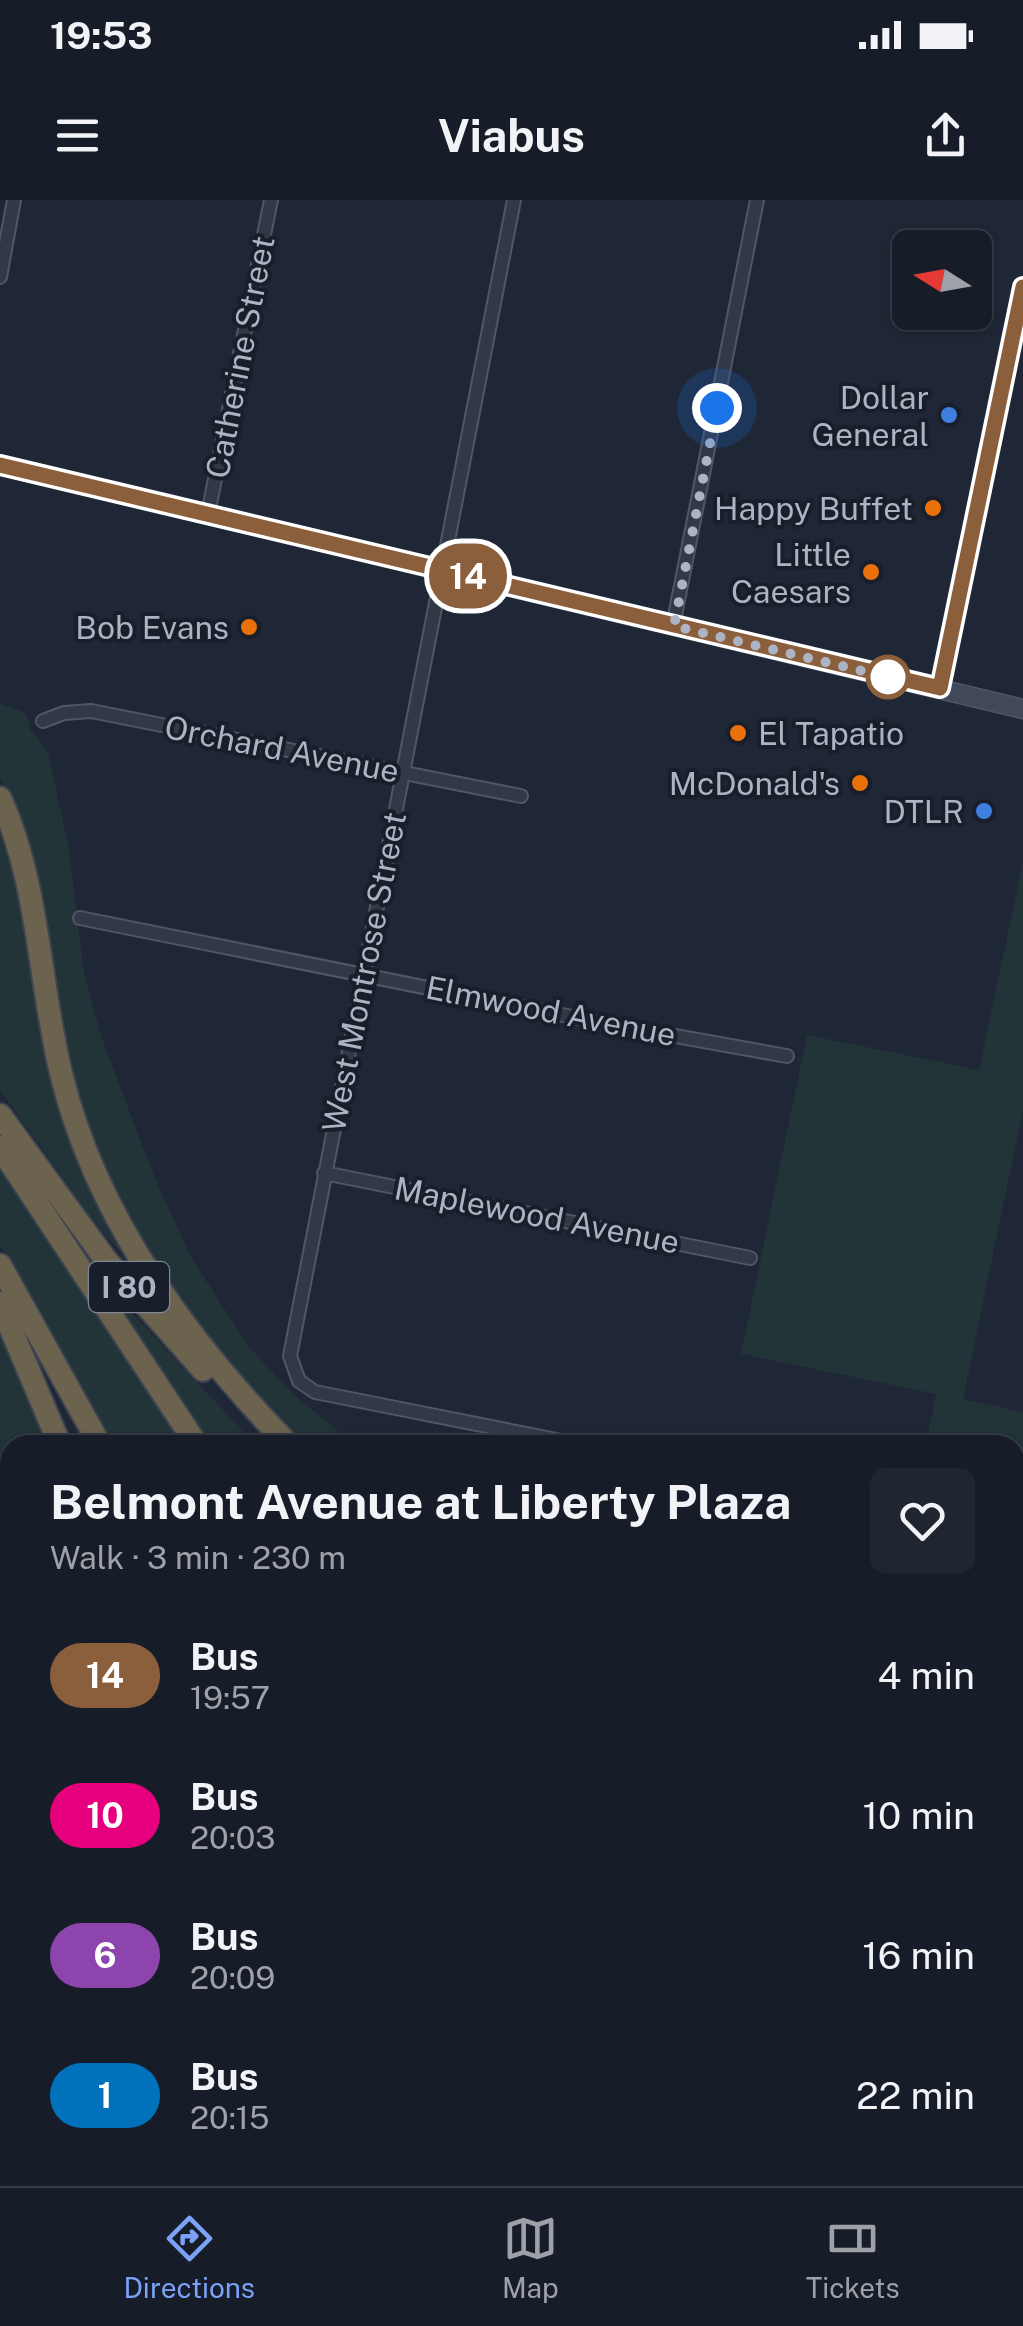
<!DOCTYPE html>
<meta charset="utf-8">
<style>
:root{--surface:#171d28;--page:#202630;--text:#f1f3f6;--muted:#9ea2a8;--line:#363b45;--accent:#7ca2f8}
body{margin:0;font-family:"Public Sans",sans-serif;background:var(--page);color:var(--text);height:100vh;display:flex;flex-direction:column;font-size:38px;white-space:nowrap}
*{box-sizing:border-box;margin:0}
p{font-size:32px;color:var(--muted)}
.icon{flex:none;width:55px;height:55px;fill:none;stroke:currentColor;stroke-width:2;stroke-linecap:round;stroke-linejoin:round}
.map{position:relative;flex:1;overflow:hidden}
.panel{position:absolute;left:0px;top:1235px;width:1025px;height:752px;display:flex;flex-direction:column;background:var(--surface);border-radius:30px 30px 0 0;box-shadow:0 2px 8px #0004,0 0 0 2px var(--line)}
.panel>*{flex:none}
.badge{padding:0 20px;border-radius:32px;font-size:35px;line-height:65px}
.needle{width:65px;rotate:281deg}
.tools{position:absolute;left:892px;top:30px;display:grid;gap:20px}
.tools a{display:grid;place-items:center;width:100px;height:100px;border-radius:15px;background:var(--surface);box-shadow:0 2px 8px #0004,0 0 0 2px var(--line);font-size:50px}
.you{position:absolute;width:50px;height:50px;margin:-25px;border:8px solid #fff;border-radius:50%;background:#1a73e8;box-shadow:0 0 0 15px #1a73e833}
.map>.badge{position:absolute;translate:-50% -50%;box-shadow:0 0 0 5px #fff}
.round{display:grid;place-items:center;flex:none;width:105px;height:105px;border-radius:15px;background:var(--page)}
.head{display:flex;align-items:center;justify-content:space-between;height:170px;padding:0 50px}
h1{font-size:48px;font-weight:700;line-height:75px}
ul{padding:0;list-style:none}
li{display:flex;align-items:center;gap:30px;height:140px;padding:0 50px}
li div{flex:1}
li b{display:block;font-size:38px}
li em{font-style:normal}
li .badge{min-width:110px;font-weight:700;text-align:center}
.status{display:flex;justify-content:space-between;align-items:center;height:70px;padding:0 50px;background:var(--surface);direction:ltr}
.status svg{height:28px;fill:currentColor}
header{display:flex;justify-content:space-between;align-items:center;height:130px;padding:0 50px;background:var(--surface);font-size:45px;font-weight:700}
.tab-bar{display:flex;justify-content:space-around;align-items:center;height:140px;border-top:2px solid var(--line);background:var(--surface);font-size:28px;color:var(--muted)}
.tab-bar a{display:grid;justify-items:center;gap:5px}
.tab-bar .on{color:var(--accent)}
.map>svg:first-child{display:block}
.green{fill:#223438}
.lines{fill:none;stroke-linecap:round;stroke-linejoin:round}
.minor-casing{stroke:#505664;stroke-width:16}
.secondary-casing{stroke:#505664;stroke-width:21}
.motorway-casing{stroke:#3d4351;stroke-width:26}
.minor{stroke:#323946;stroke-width:12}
.secondary{stroke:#404859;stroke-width:18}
.motorway{stroke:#6c634f;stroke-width:22}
.line-casing{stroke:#fff;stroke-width:22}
.line{stroke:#8b5e3c;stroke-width:15}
.walk{stroke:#acb3c3;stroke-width:10;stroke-dasharray:0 18}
.shop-dot{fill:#3f7fe0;stroke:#181e2a;stroke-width:4}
.food-dot{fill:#e8710a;stroke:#181e2a;stroke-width:4}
.stop-dot{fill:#fff;stroke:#8b5e3c;stroke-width:5}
.labels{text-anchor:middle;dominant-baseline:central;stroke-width:8;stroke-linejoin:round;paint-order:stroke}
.shield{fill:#181e2a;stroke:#808695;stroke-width:2.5}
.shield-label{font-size:30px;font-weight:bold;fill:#acb3c3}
.street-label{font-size:32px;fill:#acb3c3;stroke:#181e2a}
.poi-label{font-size:32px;fill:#acb3c3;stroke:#181e2a;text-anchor:end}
</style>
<div class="status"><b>19:53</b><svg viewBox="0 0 49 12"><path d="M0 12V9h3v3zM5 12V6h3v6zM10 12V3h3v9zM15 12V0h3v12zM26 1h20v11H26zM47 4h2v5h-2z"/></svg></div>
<header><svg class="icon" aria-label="menu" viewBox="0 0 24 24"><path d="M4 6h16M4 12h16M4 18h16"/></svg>Viabus<svg class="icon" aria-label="share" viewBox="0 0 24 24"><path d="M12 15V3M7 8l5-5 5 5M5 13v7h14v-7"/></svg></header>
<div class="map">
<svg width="1023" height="1986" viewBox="0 0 1023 1986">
<rect width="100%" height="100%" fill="#1f2736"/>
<g class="green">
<path d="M0,503l27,11 3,15 18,23 21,97 15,125 18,65 54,142 36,78 57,88 44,47 62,51h-50c-84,-86 -179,-201 -218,-316 -15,-43 -22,-88 -30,-133 -10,-55 -20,-110 -31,-164l-9,-26 -17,-28z"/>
<path d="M0,627l98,376 37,68 -44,-54 -91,-127z"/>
<path d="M1023,662v247l-60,290 60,13v736l-8,-5v-698h-89l10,-51 -195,-40 66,-319 172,35z"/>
<path d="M0,969l188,276h-78l-110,-200z"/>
<path d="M103,1082l153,163h-47z"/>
<path d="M0,1126l50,119h-40v92l-10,4z"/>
<path d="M10,1680v114l-10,1v-103z"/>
<path d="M10,1820v117l-10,-1v-115z"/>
<path d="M239,1978h237l4,8h-207z"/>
<path d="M582,1978h146l5,8h-143z"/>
<path d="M813,1978h127l11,8h-136z"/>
</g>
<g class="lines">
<g class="minor-casing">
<g id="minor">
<path d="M514,0l-224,1156 9,25 16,11 267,53"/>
<path d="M0,77l14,-77"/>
<path d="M208,314l63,-314"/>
<path d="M673,426l84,-426"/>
<path d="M43,521l21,-8 27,-2 430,85"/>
<path d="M80,718l517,104 190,34"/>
<path d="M324,973l426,85"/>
</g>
</g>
<g class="secondary-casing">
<path id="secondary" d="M0,265l1023,244"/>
</g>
<g class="motorway-casing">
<g id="motorway">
<path d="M0,598c39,85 39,185 61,275 34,142 127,269 228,372"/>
<path d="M0,915l106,145 97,110"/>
<path d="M0,947l197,298"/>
<path d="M0,1065l100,180"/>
<path d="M0,1103l60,142"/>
<path d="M0,1680l10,-13"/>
<path d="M0,1815l10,-2"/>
<path d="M0,1957l10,2"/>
<path d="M1015,1957l8,7"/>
<path d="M83,1978l24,8"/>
<path d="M189,1978l37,8"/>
<path d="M496,1978l3,8"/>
<path d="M571,1978l8,8"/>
<path d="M735,1978l6,8"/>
<path d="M803,1978l3,8"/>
<path d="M959,1978l10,8"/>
</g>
</g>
<use href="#minor" class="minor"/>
<use href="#secondary" class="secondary"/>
<use href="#motorway" class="motorway"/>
</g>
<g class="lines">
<g class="line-casing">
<path id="line" d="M0,265l940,223 83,-401"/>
</g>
<use href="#line" class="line"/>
<path class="walk" d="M717,208l-43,218 214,51"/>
</g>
<g class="shop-dot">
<circle cx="949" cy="215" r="10"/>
<circle cx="984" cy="611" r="10"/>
</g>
<g class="food-dot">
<circle cx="933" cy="308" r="10"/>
<circle cx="871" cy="372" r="10"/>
<circle cx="249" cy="427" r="10"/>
<circle cx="738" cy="533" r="10"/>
<circle cx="860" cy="583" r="10"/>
</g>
<circle class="stop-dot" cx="888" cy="477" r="20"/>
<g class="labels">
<rect class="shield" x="89" y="1062" width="80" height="50" rx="8"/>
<g class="shield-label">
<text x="129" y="1087">I 80</text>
</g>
<g class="street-label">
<text transform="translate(240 157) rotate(-79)">Catherine Street</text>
<text transform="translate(282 549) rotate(11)">Orchard Avenue</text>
<text transform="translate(364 772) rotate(-79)">West Montrose Street</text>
<text transform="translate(551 811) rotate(11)">Elmwood Avenue</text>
<text transform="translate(537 1015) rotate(11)">Maplewood Avenue</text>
</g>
<g class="poi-label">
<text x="929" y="197">Dollar<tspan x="929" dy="37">General</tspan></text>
<text x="913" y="308">Happy Buffet</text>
<text x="851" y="354">Little<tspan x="851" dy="37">Caesars</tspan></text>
<text x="229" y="427">Bob Evans</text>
<text x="758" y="533" text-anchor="start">El Tapatio</text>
<text x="840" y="583">McDonald's</text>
<text x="964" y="611">DTLR</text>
</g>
</g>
</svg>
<div class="tools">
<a><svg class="needle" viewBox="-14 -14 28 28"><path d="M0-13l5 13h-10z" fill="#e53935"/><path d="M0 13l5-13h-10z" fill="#9ea2a8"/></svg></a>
</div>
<div class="you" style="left:717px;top:208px"></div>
<b class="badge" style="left:468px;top:376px;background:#8b5e3c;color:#fff">14</b>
<section class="panel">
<div class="head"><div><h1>Belmont Avenue at Liberty Plaza</h1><p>Walk · 3 min · 230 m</p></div><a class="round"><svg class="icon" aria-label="heart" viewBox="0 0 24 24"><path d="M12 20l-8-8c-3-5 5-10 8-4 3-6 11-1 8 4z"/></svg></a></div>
<ul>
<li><span class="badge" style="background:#8b5e3c;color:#fff">14</span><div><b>Bus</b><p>19:57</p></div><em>4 min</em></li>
<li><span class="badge" style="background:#e6007e;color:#fff">10</span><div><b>Bus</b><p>20:03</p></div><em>10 min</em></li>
<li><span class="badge" style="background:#8e44ad;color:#fff">6</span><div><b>Bus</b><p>20:09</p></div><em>16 min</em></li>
<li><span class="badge" style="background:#0072bc;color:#fff">1</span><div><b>Bus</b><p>20:15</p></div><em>22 min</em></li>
</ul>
</section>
</div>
<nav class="tab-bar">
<a class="on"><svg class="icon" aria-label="directions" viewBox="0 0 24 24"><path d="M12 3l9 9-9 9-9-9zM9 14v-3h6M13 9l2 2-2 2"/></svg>Directions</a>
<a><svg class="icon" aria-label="map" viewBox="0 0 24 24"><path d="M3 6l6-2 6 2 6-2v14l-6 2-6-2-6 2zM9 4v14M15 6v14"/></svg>Map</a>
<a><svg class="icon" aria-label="tickets" viewBox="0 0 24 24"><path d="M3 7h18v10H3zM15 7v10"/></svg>Tickets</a>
</nav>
